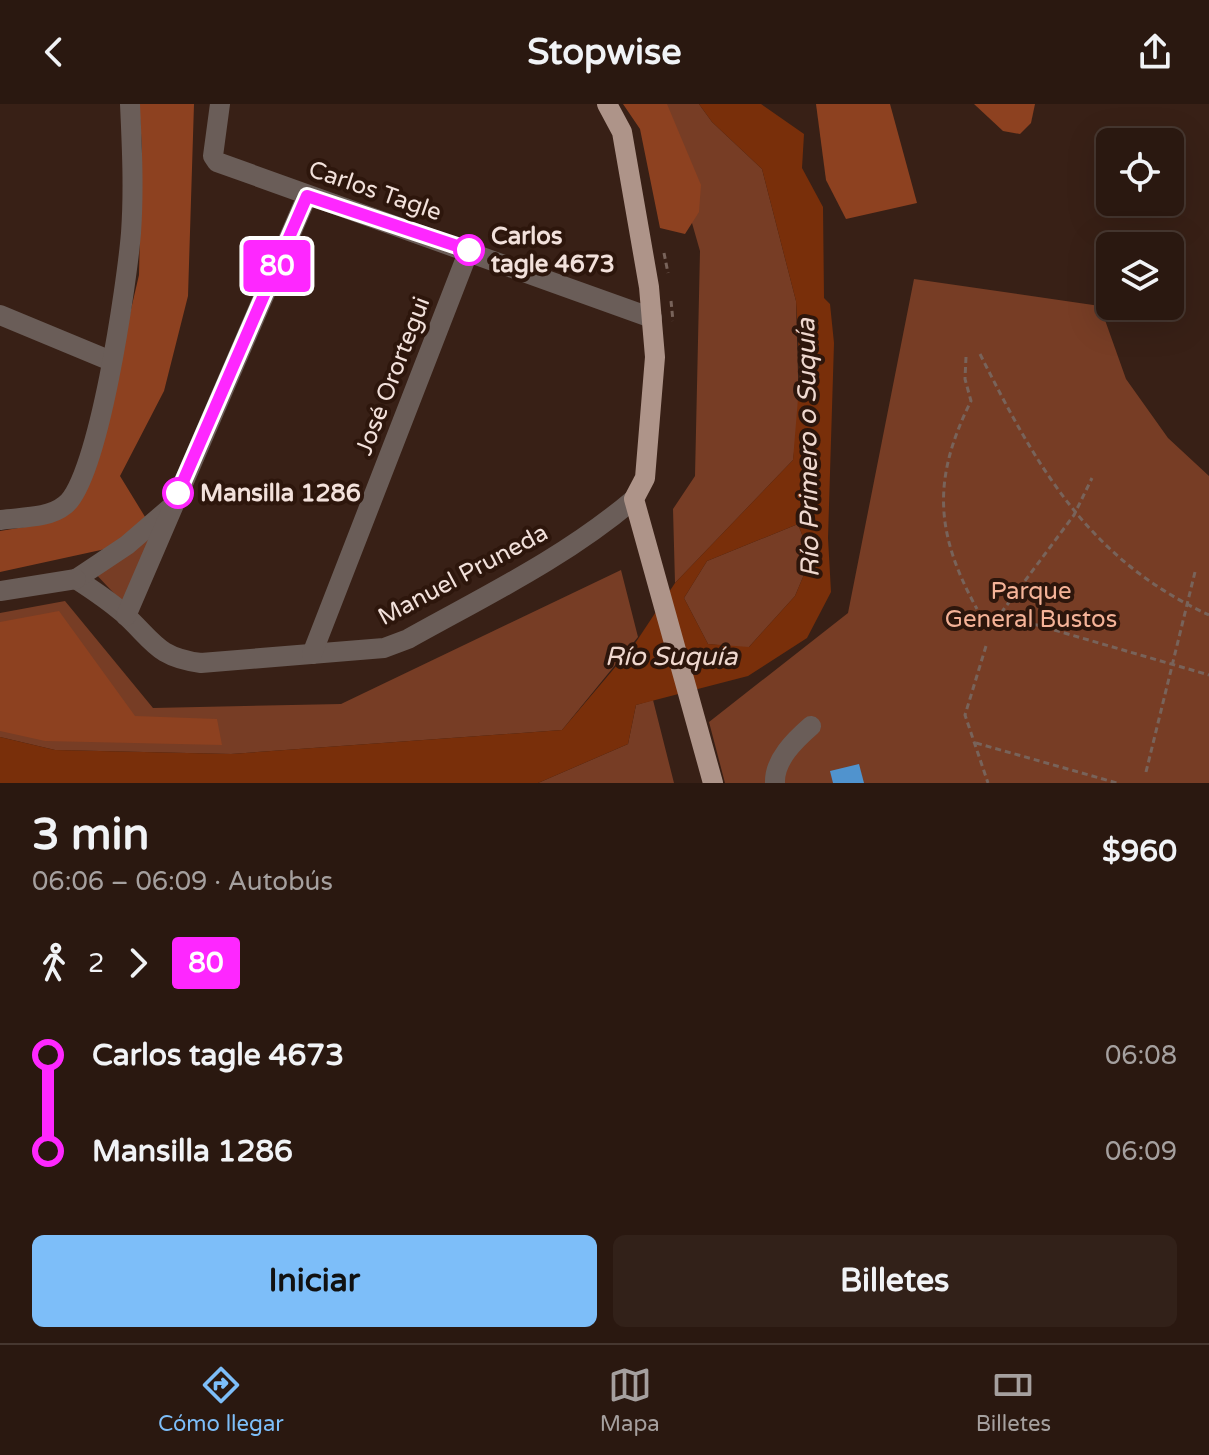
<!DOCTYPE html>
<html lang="es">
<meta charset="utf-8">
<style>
:root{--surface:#2a1810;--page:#322119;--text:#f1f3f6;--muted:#a5a09f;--line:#463730;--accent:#7dbef9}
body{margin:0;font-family:"Varela Round",sans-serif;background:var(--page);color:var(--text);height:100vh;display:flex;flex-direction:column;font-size:30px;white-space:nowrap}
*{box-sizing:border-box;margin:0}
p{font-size:26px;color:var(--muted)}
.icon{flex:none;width:44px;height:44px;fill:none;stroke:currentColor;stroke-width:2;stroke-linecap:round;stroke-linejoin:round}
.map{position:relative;height:679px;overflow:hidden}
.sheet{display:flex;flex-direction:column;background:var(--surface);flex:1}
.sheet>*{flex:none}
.badge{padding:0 16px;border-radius:6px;font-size:28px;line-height:52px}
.buttons{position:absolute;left:1096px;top:24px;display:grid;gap:16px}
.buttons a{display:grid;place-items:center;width:88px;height:88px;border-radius:12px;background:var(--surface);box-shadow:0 8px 32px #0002,0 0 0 2px var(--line);font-size:40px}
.map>.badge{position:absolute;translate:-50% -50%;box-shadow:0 0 0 4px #fff}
.legs{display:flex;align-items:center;gap:12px;height:88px;padding:0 32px;font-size:26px}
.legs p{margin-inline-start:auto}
.summary{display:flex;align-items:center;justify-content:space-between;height:136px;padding:0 32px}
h1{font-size:44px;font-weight:700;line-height:60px}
.button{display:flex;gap:16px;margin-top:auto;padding:16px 32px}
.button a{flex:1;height:92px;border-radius:12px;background:var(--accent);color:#111;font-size:32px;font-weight:700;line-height:92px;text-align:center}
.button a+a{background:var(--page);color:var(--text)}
ul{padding:0 32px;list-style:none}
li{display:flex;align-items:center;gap:28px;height:96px;font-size:30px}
li i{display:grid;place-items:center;width:12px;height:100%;margin:0 10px;background:currentColor}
li i::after{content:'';width:20px;height:20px;margin:-10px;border:6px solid;border-radius:50%;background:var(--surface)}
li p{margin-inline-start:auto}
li:first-child i{background:linear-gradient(#0000 50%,currentColor 0)}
li:last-child i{background:linear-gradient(currentColor 50%,#0000 0)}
header{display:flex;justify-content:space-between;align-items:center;height:104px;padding:0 32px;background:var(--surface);font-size:36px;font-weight:700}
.tabs{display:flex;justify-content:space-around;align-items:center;height:112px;border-top:2px solid var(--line);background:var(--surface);font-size:22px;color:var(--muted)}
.tabs a{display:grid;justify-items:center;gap:4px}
.tabs .current{color:var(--accent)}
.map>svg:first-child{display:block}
.green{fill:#773d25}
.forest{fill:#8d4120}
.water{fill:#792f0a;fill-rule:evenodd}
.building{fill:#5093ce}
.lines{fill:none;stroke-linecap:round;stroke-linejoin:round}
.path{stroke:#78635a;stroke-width:3;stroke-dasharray:6 4;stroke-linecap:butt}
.minor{stroke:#6a5d58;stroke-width:20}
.major{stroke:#ae9489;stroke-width:20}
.line-1-casing{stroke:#fff;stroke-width:18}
.line-1{stroke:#fe27ff;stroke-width:12}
.stop-1-dot{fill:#fff;stroke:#fe27ff;stroke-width:4}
.labels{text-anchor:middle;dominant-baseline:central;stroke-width:8;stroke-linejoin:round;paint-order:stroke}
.street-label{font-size:24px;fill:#f2e1db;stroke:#2d160c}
.stop-label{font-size:24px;font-weight:bold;fill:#f2e1db;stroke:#2d160c;text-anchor:start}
.park-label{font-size:24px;fill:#f5b398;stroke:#2d160c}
.water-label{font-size:26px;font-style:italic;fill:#efd8cf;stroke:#2d160c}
</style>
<header><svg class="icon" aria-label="back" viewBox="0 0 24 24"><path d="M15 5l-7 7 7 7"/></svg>Stopwise<svg class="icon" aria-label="share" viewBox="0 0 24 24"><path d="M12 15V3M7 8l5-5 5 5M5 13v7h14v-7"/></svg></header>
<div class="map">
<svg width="1209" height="679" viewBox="0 0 1209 679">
<rect width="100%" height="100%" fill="#382016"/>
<g class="green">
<path d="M658,0h41l13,18 50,47 34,132 3,111 -6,48 -118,123 -2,-74 22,-33 5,-225z"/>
<path d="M914,175l186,27 26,73 42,59 41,38v307h-484l-16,-61 139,-109z"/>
<path d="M160,420l-36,80 -31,-33z"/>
<path d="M798,420l13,34 -16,38 -47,52 -40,-4 -24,-46 23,-37z"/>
<path d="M621,466l17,67 -76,93 -331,24 -176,-4 -55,-13v-124l65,-12 88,107 188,-4z"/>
<path d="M653,596l21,83h-136l90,-39 8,-39z"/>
</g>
<g class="forest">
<path d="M139,0h55l-6,192 -24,95 -44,85 30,49 -40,23 -110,24v-41l42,-7 51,-52 46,-197 3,-127z"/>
<path d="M623,0h44l34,81 -2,27 -14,22 -25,-6 -20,-99z"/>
<path d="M816,0h74l27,99 -71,16 -20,-39z"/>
<path d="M974,0h61l-4,19 -11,11 -17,-3z"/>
<path d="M59,507l76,105 82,3 5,26 -177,-4 -45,-10v-109z"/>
</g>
<path class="water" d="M699,0h62l43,30 -2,34 21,39 1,91 6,6 4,39 -6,195 3,54 -24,46 -59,38 -112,29 -8,39 -90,39h-538v-46l55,13 176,4 331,-24 72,-85 41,-62 118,-123 7,-86 -4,-73 -34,-132 -50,-47zM798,420l13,34 -16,38 -46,51 -41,-3 -24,-46 23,-37z"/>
<path class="building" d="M859,660l5,19h-31l-3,-12z"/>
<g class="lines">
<g class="path">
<path d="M664,149l4,20"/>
<path d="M671,197l2,20"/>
<path d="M980,250c57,113 108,205 229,261"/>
<path d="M966,253l-1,22 6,22c-39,78 -36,132 6,208"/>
<path d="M1001,509l73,-98 18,-37"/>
<path d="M1005,518l32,3 172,50"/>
<path d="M986,542l-21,69 23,68"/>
<path d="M976,639l141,40"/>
<path d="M1146,668l49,-200"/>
</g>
<g class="minor">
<path d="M220,0l-7,52 4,6 435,156"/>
<path d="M0,211l111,46"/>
<path d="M0,416c20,-3 48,-1 65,-15 34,-26 62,-224 66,-272 3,-43 1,-86 -1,-129"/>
<path d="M76,475c17,11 32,21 47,34 31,28 33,44 78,50l183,-15 24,-9c77,-43 158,-82 226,-140"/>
<path d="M76,475l51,-34 43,-37"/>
<path d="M0,487l76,-12"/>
<path d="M126,512l181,-420"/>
<path d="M312,550l157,-404"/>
<path d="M775,679c-1,-23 20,-43 36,-57"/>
</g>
<path class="major" d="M607,0l15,28 27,155 6,70 -10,121 -11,21 79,284"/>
</g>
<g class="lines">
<g class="line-1-casing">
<path id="line-1" d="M178,389l129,-297 162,54"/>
</g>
<use href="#line-1" class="line-1"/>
</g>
<g class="stop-1-dot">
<circle cx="469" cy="146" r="14"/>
<circle cx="178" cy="389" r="14"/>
</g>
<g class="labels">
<g class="street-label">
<text transform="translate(375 87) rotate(19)">Carlos Tagle</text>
<text transform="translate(393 272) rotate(-69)">José Orortegui</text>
<text transform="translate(463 471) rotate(-28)">Manuel Pruneda</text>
</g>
<g class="stop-label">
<text x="491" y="132">Carlos<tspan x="491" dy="28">tagle 4673</tspan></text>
<text x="200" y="389">Mansilla 1286</text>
</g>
<g class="park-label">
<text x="1031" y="487">Parque<tspan x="1031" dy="28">General Bustos</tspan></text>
</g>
<g class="water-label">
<text transform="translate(808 344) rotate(-91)">Río Primero o Suquía</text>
<text x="671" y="552">Río Suquía</text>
</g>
</g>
</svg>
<div class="buttons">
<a><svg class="icon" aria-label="locate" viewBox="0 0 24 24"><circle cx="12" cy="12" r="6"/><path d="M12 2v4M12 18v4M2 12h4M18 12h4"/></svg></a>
<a><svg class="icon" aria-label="layers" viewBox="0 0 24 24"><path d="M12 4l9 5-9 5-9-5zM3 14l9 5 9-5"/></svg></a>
</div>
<b class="badge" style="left:277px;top:162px;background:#fe27ff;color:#fff">80</b>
</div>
<section class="sheet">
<div class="summary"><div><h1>3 min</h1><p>06:06 – 06:09 · Autobús</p></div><b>$960</b></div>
<div class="legs"><svg class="icon" aria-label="walk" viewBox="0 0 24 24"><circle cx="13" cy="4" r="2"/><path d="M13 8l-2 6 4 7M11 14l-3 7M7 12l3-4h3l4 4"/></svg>2<svg class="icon" aria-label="forward" viewBox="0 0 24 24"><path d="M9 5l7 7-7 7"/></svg><b class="badge" style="background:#fe27ff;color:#fff">80</b></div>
<ul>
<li><i style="color:#fe27ff"></i><b>Carlos tagle 4673</b><p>06:08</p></li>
<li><i style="color:#fe27ff"></i><b>Mansilla 1286</b><p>06:09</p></li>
</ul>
<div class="button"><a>Iniciar</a><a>Billetes</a></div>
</section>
<nav class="tabs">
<a class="current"><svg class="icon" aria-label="directions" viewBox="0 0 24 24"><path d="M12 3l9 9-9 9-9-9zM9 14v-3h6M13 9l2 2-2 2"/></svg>Cómo llegar</a>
<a><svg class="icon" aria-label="map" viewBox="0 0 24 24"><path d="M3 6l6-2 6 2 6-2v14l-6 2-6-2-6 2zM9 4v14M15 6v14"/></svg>Mapa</a>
<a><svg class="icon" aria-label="tickets" viewBox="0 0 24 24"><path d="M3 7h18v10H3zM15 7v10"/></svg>Billetes</a>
</nav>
